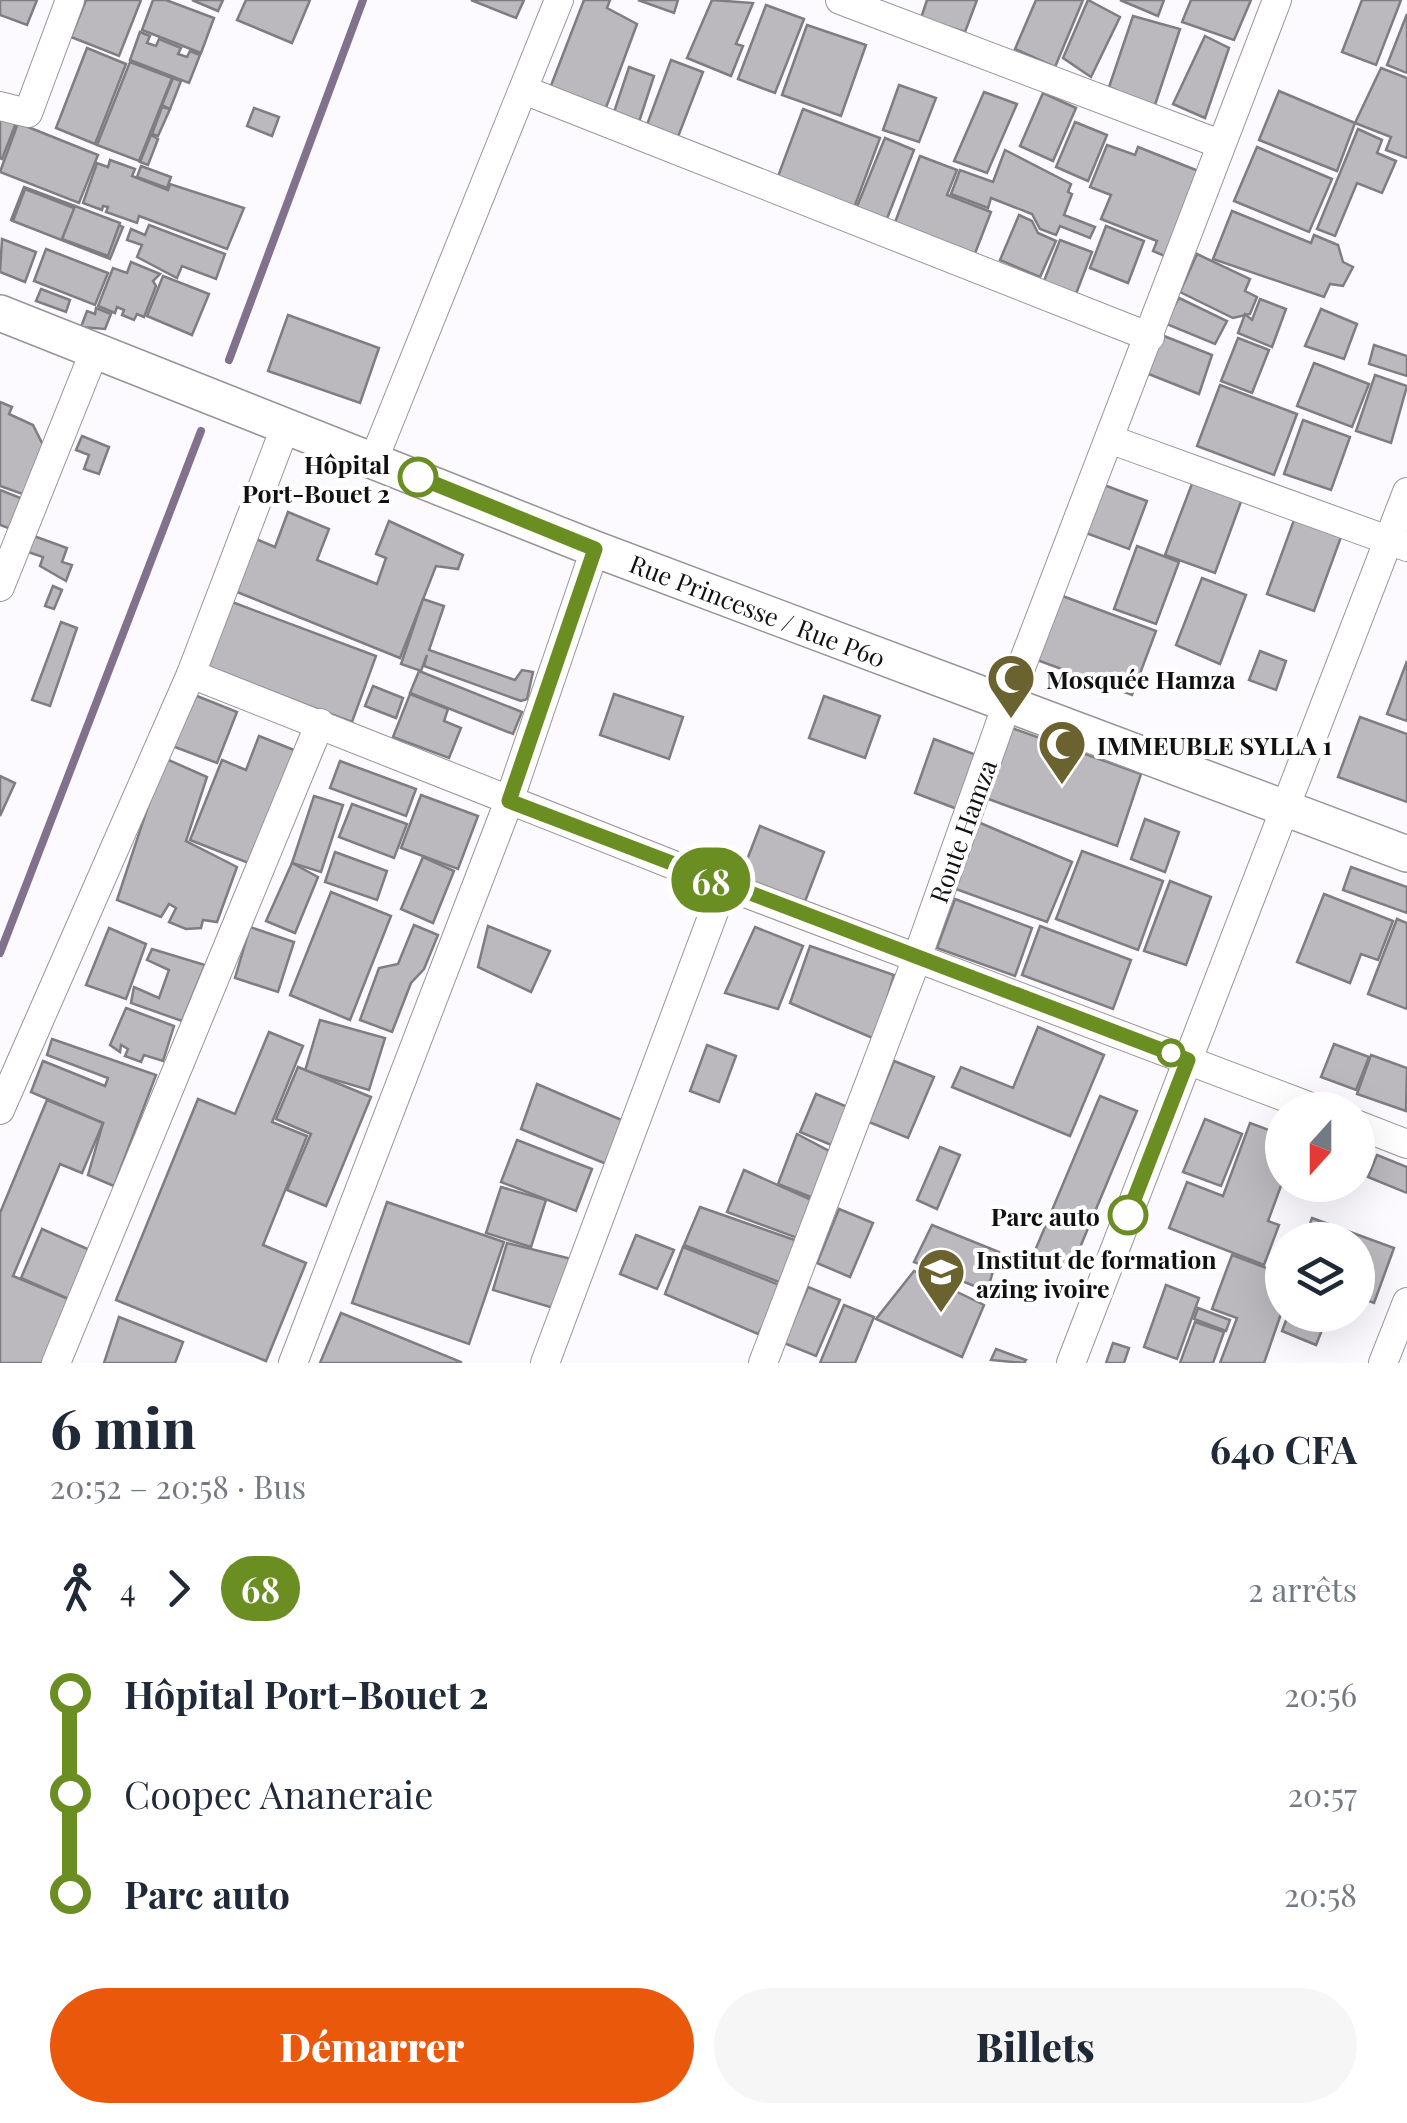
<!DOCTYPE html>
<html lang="fr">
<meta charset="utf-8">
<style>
:root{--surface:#fff;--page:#f6f6f7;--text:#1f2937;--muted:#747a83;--accent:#ea580c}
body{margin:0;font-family:"Playfair Display",serif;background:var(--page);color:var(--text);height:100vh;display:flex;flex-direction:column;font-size:38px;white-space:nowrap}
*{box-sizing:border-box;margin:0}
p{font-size:32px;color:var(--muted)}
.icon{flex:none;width:55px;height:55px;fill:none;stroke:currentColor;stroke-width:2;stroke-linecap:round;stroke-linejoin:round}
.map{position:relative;height:1363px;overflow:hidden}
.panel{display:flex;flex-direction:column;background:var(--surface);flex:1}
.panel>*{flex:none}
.badge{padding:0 20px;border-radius:32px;font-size:35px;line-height:65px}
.needle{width:65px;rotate:201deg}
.buttons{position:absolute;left:1265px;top:1092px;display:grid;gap:20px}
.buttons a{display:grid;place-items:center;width:110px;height:110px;border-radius:50%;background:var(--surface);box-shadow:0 10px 40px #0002;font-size:50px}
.map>.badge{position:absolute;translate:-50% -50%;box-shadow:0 0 0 5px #fff}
.legs{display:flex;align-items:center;gap:15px;height:110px;padding:0 50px;font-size:32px}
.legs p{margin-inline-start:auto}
.overview{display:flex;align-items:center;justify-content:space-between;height:170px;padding:0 50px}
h1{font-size:55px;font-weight:800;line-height:75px}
.cta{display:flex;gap:20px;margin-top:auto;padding:20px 50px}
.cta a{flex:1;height:115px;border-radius:60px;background:var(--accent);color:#fff;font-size:40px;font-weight:800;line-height:115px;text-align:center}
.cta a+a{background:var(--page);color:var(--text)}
ul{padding:0 50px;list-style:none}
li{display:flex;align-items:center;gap:35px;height:100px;font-size:38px}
li i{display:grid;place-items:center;width:15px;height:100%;margin:0 12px;background:currentColor}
li i::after{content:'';width:25px;height:25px;margin:-12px;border:8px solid;border-radius:50%;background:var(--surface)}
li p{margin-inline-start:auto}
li:first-child i{background:linear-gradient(#0000 50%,currentColor 0)}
li:last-child i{background:linear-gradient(currentColor 50%,#0000 0)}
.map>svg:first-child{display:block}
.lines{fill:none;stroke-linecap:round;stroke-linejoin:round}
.stream{stroke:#82718d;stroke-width:8}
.building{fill:#bbb9bd;stroke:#7f7d81;stroke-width:2.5}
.minor-casing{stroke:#989599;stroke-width:30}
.tertiary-casing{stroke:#989599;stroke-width:38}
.minor{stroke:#fff;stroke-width:28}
.tertiary{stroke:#fff;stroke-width:35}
.line-1-casing{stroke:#fff;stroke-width:22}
.line-1{stroke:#6b8e23;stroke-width:15}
.stop-1-dot{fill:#fff;stroke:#6b8e23;stroke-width:5}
.labels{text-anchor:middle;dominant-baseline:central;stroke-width:8;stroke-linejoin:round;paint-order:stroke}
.stop-label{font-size:25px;font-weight:bold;fill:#121112;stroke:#fff;text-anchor:end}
.street-label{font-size:25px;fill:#121112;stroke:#fff}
.poi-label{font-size:25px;font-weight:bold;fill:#121112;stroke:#fff;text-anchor:start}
</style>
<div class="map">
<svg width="1407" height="1363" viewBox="0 0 1407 1363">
<rect width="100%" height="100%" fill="#fcfafe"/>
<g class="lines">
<g class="stream">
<path d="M229,360l134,-360"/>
<path d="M0,953l201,-522"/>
</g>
</g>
<g class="building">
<path d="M0,0h37l-10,25 -27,-10z"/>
<path d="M86,0h55l-22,56 -48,-19z"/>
<path d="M153,0h13l48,18 -13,35 -59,-23z"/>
<path d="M192,0h31l-5,11z"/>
<path d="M246,0h64l-18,43 -55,-23z"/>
<path d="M471,0h53l-8,18z"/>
<path d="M584,0h26l-3,8 30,16 -33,89 -54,-25z"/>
<path d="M638,0h40l-4,13z"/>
<path d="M712,0l41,3 -17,41 7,2 -12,30 -44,-18z"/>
<path d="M927,0h50l-12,32 -44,-14z"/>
<path d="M1036,0h47l-28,67 -40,-18z"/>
<path d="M1088,0l32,17 -29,60 -28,-19z"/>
<path d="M1120,0h44l-6,16z"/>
<path d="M1191,0h60l-17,40 -52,-18z"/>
<path d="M1362,0h39l-25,65 -34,-13z"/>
<path d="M766,5l38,14 -29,74 -37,-14z"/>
<path d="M1407,14v59l-20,-8z"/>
<path d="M1133,16l47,13 -26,79 -45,-21z"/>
<path d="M807,25l59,20 -25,71 -59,-21z"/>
<path d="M140,32l10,4 -3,7 9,3 3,-7 22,9 -3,6 9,3 3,-6 10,4 -11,28 -59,-23z"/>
<path d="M1205,36l24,12 -24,70 -32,-14z"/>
<path d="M87,48l39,16 -31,80 -39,-16z"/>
<path d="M671,60l32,12 -27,70 -31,-12z"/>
<path d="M130,62l42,16 -33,83 -42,-16z"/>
<path d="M629,67l25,9 -16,49 -25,-10z"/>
<path d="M1381,68l26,10v80l-21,-8 5,-13 -36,-14z"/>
<path d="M173,78l8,3 -11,28 -8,-4z"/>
<path d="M899,85l37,13 -17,44 -36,-12z"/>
<path d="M1279,91l76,32 -18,48 -78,-31z"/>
<path d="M984,92l33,12 -30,69 -33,-12z"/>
<path d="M1043,93l33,15 -23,53 -33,-15z"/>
<path d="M162,107l8,2 -12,27 -6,-2z"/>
<path d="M254,108l25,9 -7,19 -25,-10z"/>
<path d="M803,109l77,29 -26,70 -77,-29z"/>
<path d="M0,117l16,6 -14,36 -2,-1z"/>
<path d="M1075,122l32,13 -19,46 -32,-14z"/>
<path d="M18,123l80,32 -19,48 -79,-31z"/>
<path d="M1358,129l24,11 -5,13 19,8 -14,32 -25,-10 -22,53 -18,-7z"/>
<path d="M151,135l7,4 -10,26 -8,-3z"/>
<path d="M885,138l29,12 -28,71 -30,-12z"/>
<path d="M1107,145l28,10 3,-8 68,27 -34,85 -19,-8 4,-10 -56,-22 10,-24 -21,-8z"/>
<path d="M1257,147l75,32 -23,53 -75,-31z"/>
<path d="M1005,150l66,34 -3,8 4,2 -8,21 31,12 -5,11 -30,-12 -4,9 -16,-6 -8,-15 -41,-16 -3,10 -37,-14 9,-24 33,12z"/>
<path d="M920,156l37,14 -10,25 44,17 -17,44 -80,-31z"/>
<path d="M110,160l25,9 -3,7 36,14 2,-6 74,24 -17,41 -88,-33 -2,7 -31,-11 2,-5 -5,-1 -1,4 -19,-7 14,-40 11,4z"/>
<path d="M141,166l30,11 -4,11 -30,-11z"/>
<path d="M24,187l51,19 -13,33 -51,-19z"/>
<path d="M25,189l98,38 -13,32 -97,-38z"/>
<path d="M75,206l45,17 -12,33 -46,-17z"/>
<path d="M1232,211l79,32 3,-8 24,10 5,17 10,5 -10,19 -13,-2 -6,13 -111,-38z"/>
<path d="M1019,215l13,6 6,12 18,8 -16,36 -40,-17z"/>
<path d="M149,225l76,29 -9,25 -34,-13 -5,12 -40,-21 5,-12 -15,-5 4,-11 14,6z"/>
<path d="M1106,226l38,15 -16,42 -38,-15z"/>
<path d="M2,239l34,13 -11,30 -25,-10z"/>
<path d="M1060,240l32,12 -18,47 -32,-13z"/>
<path d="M46,249l62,24 -13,32 -61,-24z"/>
<path d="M1197,254l53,25 -5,12 12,6 -7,17 -17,4 -53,-26z"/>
<path d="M131,262l29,12 -7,7 3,5 -12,31 -7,-3 -3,6 -12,-5 2,-5 -7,-3 -2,6 -17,-7 15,-38 14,5z"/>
<path d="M163,276l46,18 -17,41 -45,-19z"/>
<path d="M41,289l29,11 -4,12 -30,-11z"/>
<path d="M1179,298l48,23 -12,23 -51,-21z"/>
<path d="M1260,299l26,10 -14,38 -34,-14 7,-19 7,6z"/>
<path d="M96,308l15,6 -6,15 -24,-2 6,-16 8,3z"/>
<path d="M1321,309l36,15 -13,35 -39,-13z"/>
<path d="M288,315l91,33 -19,55 -92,-32z"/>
<path d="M1159,334l53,21 -13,39 -53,-21z"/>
<path d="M1238,338l31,12 -17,43 -31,-12z"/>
<path d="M1374,345l33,11v20l-38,-12z"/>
<path d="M1314,363l55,21 -17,43 -55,-21z"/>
<path d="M1375,375l32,11 -16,57 -35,-12z"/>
<path d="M1220,385l77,29 -23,61 -77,-29z"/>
<path d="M0,402l12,5 -3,7 24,11 13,26 -18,45 -28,-10z"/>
<path d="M1303,420l47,17 -19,53 -47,-16z"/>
<path d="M82,436l27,11 -10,27 -15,-5 5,-14 -13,-5z"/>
<path d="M1193,481l49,18 -27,74 -50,-18z"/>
<path d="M1104,485l43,16 -18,48 -43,-16z"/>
<path d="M0,490l28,11 -12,30 -16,-6z"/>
<path d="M288,512l41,17 -12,31 60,24 9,-26 -10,-4 13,-33 74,34 -5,14 -22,-3 -36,92 -163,-66 19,-53 19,8z"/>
<path d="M1294,520l47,17 -27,74 -47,-17z"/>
<path d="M31,535l36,13 -5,14 10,3 -6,16 -26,-15 3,-9 -18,-6z"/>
<path d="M1137,546l42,16 -23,62 -42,-15z"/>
<path d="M1202,578l44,17 -26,69 -44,-19z"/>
<path d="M53,586l9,4 -8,19 -9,-3z"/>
<path d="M1060,595l96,36 -24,64 -95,-35z"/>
<path d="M423,599l21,7 -15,44 86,30 7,-10 11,2 -6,27 -6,2 -97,-35 3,-11 -6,16 -20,-7z"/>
<path d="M232,602l144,54 -24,66 -144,-54z"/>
<path d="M61,622l16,6 -27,78 -18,-6z"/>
<path d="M1260,651l26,10 -10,29 -27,-10z"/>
<path d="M1407,661v60l-20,-7z"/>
<path d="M419,671l103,41 -9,22 -103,-41z"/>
<path d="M373,686l30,12 -7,20 -31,-12z"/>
<path d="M187,692l50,20 -20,51 -50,-19z"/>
<path d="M410,694l38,15 -4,12 17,7 -12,30 -56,-21z"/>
<path d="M614,694l69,23 -14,42 -69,-24z"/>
<path d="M824,696l56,20 -15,42 -56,-20z"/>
<path d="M1360,717l47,17v68l-69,-25z"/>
<path d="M1009,727l132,47 -24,72 -134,-49z"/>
<path d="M259,736l45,18 -45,113 -69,-27 32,-80 24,10z"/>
<path d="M934,739l45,17 -14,56 -50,-19z"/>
<path d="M164,758l43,19 -21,64 51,26 -20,55 -14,-2 -2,8 -15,1 -17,-7 7,-14 -7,-4 -8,13 -44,-17z"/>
<path d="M340,761l76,28 -10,27 -76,-28z"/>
<path d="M0,776l15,7 -15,33z"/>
<path d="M421,795l57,21 -20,53 -57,-21z"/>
<path d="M314,796l29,9 -22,67 -29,-9z"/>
<path d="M352,804l55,20 -13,34 -55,-21z"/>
<path d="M1145,819l34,13 -14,40 -34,-13z"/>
<path d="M978,822l94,40 -25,60 -94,-34z"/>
<path d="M760,826l64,26 -20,52 -64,-26z"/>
<path d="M1082,851l81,30 -25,69 -82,-31z"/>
<path d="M335,852l52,19 -10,29 -52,-18z"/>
<path d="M423,857l31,14 -21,52 -32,-14z"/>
<path d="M292,863l26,14 -23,56 -29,-12z"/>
<path d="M1351,867l56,20v26l-64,-23z"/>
<path d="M1170,881l41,16 -25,68 -42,-14z"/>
<path d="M331,892l60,24 -41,104 -60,-25z"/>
<path d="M1324,894l69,27 -15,39 -17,-6 -11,29 -53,-21z"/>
<path d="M955,899l77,29 -17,48 -78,-28z"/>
<path d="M1397,919l10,4v86l-39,-15z"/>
<path d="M414,925l24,10 -14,34 -13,14 -19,49 -32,-12 19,-52 19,-4z"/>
<path d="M488,926l62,25 -19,41 -53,-25z"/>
<path d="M1040,926l91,34 -18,49 -91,-34z"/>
<path d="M250,927l44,15 -16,50 -43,-14z"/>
<path d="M755,927l48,19 -25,63 -53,-16z"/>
<path d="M109,928l37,16 -20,55 -40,-14z"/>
<path d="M810,946l84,29 -19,64 -85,-36z"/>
<path d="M152,949l53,16 -23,56 -51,-18 3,-16 25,11 10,-28 -22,-10z"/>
<path d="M126,1008l48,18 -11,35 -19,-6 -3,7 -16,-6 3,-7 -7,-4 -1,7 -10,-7z"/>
<path d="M320,1020l65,18 -16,52 -64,-19z"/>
<path d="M1038,1027l66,28 -34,81 -118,-49 9,-20 52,21z"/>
<path d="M269,1032l34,14 -31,76 35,14 -44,109 43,18 -40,98 -150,-61 82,-201 37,15z"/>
<path d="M52,1039l104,36 -42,111 -26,-11 15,-52 -72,-31 12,-31 62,25 3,-8 -61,-23z"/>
<path d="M1334,1044l35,13 -13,33 -35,-13z"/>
<path d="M707,1045l29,11 -17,46 -29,-11z"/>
<path d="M1371,1055l36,13 -1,43 -49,-17z"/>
<path d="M894,1061l40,16 -26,61 -39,-16z"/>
<path d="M298,1067l73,30 -45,109 -39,-16 24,-56 -35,-15z"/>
<path d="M537,1084l87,37 -15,44 -88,-36z"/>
<path d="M816,1094l34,14 -16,38 -34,-14z"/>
<path d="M1100,1096l37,15 -66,158 -37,-16z"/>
<path d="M47,1100l56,23 -21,50 -22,-9 -47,112 58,24 -27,63h-44v-150z"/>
<path d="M1205,1119l37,15 -21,52 -38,-14z"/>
<path d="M1250,1123l32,12v48l-14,38 11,4 -15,40 -95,-37 18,-46 36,14z"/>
<path d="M797,1134l32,17 -13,48 -38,-15z"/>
<path d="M517,1140l75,29 -16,42 -75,-29z"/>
<path d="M940,1147l20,8 -23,54 -20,-9z"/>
<path d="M1377,1155l30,12v26l-39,-16z"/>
<path d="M744,1170l72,32 -16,37 -73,-27z"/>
<path d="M501,1187l45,13 -15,47 -45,-14z"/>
<path d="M387,1202l117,40 -35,102 -117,-41z"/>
<path d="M700,1207l106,37 -17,42 -105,-41z"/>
<path d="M839,1209l34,14 -23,54 -33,-14z"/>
<path d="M1312,1218l82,30 -20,55 -16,-6v-57h-54z"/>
<path d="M932,1225l67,27 -12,39 -73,-29z"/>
<path d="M42,1229l50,22 -21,49 -50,-22z"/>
<path d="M636,1235l38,15 -17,39 -37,-15z"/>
<path d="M507,1243l68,17 -18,49 -64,-19z"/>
<path d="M683,1247l104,41 -29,46 -93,-40z"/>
<path d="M1232,1255l50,19v37l-18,52h-44l17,-45 -25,-9z"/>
<path d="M914,1271l70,34 -22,52 -86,-38z"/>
<path d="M1166,1285l33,13 -22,61 -33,-12z"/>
<path d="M808,1287l32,13 -24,56 -32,-13z"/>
<path d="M844,1305l30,12 -19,46h-35z"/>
<path d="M1198,1308l32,12 -4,11 -32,-12z"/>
<path d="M341,1313l120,49v1h-141z"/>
<path d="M1288,1315h40l-12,30 -34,-14z"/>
<path d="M119,1317l64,25 -8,21h-71z"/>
<path d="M1195,1322l29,10 -11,31h-33z"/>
<path d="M1113,1343l16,5 -5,15h-18z"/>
<path d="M996,1349l30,11 -2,3 -33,-3z"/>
</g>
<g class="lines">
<g class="minor-casing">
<g id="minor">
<path d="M840,0l380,144"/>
<path d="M524,90l626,247"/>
<path d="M0,106l28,7 42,-113"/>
<path d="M1112,440l295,107"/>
<path d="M374,459l185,-459"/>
<path d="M0,587l95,-237"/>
<path d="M191,674l533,211 595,225"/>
<path d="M0,1110l191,-436 95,-249"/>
<path d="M1358,1125l49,19"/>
<path d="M56,1363l264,-640"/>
<path d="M293,1363l216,-562 86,-252"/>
<path d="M545,1363l179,-478"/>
<path d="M763,1363l154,-405 90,-254 270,-704"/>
<path d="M1071,1363l336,-871"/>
<path d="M1383,1363l24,-61"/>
</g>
</g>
<g class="tertiary-casing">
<path id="tertiary" d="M0,313l595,236 812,305"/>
</g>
<use href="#minor" class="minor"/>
<use href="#tertiary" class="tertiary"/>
</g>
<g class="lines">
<g class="line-1-casing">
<path id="line-1" d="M418,477l177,72 -86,252 679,259 -60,155"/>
</g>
<use href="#line-1" class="line-1"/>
</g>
<defs>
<g id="mosque-pin" transform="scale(2.5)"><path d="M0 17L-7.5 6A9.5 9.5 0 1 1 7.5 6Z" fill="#6a622f" stroke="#fff"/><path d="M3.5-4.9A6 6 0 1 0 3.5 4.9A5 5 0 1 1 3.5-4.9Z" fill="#fff"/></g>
<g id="school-pin" transform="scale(2.5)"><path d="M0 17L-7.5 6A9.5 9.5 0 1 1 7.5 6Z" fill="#6a622f" stroke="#fff"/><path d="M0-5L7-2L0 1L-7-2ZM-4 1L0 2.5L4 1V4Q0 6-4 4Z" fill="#fff"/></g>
</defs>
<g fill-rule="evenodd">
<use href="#mosque-pin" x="1011" y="678"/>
<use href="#mosque-pin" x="1062" y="744"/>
<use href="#school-pin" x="941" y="1272"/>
</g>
<g class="stop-1-dot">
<circle cx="418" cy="477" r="18"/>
<circle cx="1171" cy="1053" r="12"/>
<circle cx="1128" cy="1215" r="18"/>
</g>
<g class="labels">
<g class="stop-label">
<text x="390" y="463">Hôpital<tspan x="390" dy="29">Port-Bouet 2</tspan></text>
<text x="1100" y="1215">Parc auto</text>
</g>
<g class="street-label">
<text transform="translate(758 610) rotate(21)">Rue Princesse / Rue P60</text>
<text transform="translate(962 831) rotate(-70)">Route Hamza</text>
</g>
<g class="poi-label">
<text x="1046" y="678">Mosquée Hamza</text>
<text x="1097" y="744">IMMEUBLE SYLLA 1</text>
<text x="976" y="1258">Institut de formation<tspan x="976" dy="29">azing ivoire</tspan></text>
</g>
</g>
</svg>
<div class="buttons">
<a><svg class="needle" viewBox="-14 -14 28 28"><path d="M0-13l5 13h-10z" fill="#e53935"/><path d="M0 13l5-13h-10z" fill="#747a83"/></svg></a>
<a><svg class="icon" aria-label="layers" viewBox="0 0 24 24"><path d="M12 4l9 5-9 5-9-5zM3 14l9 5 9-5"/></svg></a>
</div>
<b class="badge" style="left:711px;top:880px;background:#6b8e23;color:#fff">68</b>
</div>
<section class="panel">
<div class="overview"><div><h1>6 min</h1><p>20:52 – 20:58 · Bus</p></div><b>640 CFA</b></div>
<div class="legs"><svg class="icon" aria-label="walk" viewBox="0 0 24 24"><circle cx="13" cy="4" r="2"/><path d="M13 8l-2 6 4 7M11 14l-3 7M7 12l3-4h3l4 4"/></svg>4<svg class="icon" aria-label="forward" viewBox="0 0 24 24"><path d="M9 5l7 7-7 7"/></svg><b class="badge" style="background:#6b8e23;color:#fff">68</b><p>2 arrêts</p></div>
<ul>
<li><i style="color:#6b8e23"></i><b>Hôpital Port-Bouet 2</b><p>20:56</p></li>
<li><i style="color:#6b8e23"></i><span>Coopec Ananeraie</span><p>20:57</p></li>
<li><i style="color:#6b8e23"></i><b>Parc auto</b><p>20:58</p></li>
</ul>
<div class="cta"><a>Démarrer</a><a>Billets</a></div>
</section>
